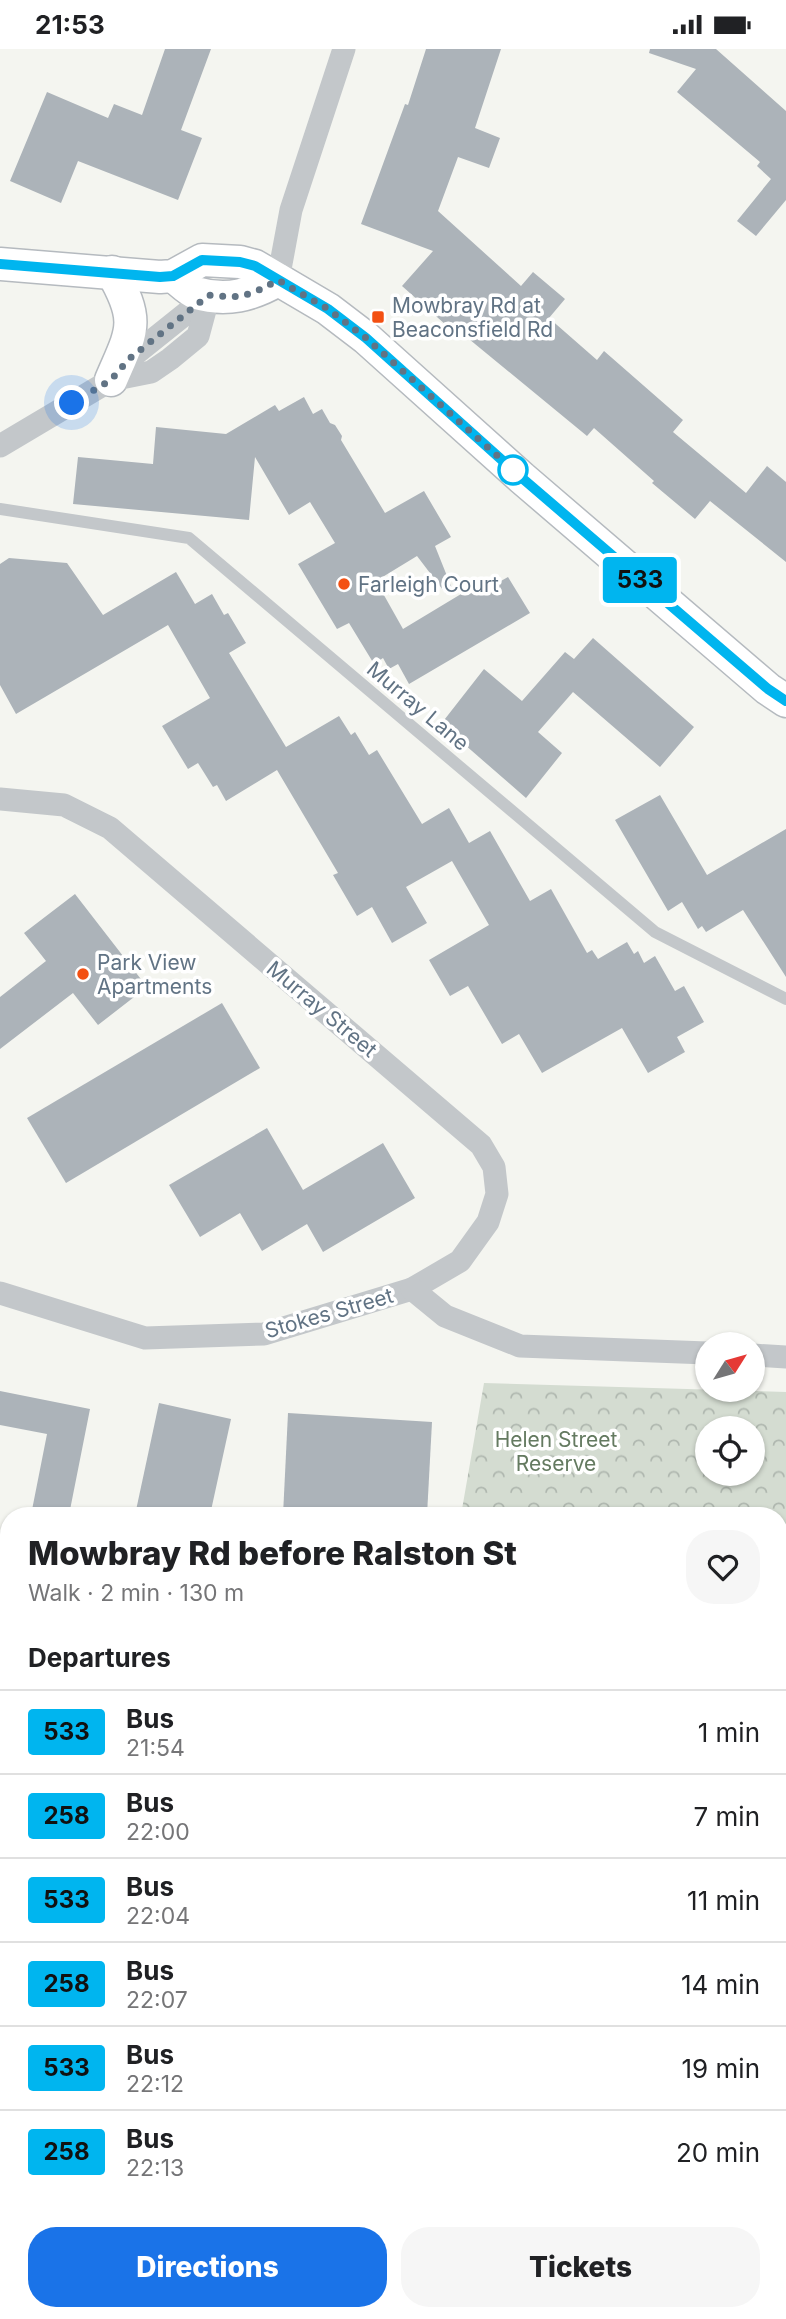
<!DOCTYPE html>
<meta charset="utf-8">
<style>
:root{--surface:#fff;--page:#f6f6f6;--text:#202124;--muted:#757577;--line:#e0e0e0;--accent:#1a73e8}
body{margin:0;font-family:Inter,sans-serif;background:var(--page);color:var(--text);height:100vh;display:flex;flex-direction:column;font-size:26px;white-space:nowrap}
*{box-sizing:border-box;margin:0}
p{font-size:23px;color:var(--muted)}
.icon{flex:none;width:38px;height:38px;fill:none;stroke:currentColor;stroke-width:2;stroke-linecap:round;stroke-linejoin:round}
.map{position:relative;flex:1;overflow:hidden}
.panel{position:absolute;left:0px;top:1458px;width:788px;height:814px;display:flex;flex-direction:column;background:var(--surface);border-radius:28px 28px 0 0;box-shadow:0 2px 5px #0004}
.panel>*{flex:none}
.badge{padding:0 14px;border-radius:5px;font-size:24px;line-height:46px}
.needle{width:46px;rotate:53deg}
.tools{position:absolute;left:695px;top:1283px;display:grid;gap:14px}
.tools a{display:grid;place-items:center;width:70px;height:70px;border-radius:50%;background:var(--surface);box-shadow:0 2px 5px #0004;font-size:35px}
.you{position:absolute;width:35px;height:35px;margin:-18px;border:5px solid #fff;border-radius:50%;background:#1a73e8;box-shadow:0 0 0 10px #1a73e833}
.map>.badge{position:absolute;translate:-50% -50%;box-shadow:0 0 0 4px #fff}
h2{padding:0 28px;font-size:26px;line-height:63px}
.round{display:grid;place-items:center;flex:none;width:74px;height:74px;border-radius:28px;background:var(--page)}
.summary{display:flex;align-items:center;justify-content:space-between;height:119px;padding:0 28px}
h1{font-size:33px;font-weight:800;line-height:52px}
.action{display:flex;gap:14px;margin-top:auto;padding:14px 28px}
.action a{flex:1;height:80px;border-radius:28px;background:var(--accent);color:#fff;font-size:28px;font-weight:800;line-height:80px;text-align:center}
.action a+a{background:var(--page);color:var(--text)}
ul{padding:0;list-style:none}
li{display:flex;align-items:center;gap:21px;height:84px;padding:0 28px;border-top:2px solid var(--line)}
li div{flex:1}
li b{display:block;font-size:26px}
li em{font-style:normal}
li .badge{min-width:77px;font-weight:700;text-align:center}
.status{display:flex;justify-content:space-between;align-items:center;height:49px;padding:0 35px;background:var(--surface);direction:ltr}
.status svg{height:19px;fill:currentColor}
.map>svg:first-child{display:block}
.park{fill:url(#park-crowns);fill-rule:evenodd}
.building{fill:#acb3b9}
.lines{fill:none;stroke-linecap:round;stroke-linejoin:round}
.secondary-casing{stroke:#b5babf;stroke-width:35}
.lane{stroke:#c3c7ca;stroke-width:12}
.street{stroke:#c3c7ca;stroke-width:23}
.secondary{stroke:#fff;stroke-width:32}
.line-casing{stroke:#fff;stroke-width:16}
.line{stroke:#00b5ef;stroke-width:10}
.walk{stroke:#617384;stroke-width:7;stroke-dasharray:0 12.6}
.poi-dot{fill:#f35012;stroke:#fff;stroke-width:2.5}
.stop-dot{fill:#fff;stroke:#00b5ef;stroke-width:3.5}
.labels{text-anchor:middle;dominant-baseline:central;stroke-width:7;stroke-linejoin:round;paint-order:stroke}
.poi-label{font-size:21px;fill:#617384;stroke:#fff;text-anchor:start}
.street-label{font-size:21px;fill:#617384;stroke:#fff}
.park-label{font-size:21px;fill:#647a60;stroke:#fff}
</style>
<div class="status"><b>21:53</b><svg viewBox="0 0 49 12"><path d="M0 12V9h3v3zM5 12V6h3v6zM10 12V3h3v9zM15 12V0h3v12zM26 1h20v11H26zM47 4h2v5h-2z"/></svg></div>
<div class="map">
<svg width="786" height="2270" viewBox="0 0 786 2270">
<defs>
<pattern id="park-crowns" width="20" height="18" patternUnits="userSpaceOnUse" patternTransform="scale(1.75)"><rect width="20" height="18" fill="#d4dcd1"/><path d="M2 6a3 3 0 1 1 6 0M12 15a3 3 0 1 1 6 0" fill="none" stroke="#afb7af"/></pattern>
</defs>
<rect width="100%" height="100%" fill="#f4f5f0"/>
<path class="park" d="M484,1334l302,9v325l-7,26v-228h-318zM707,1379h45v45h-45z"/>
<g class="building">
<path d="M165,0h46l-30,81 21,8 -24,62 -100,-39 -17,42 -51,-22 37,-89 61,26 6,-14 28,11z"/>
<path d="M426,0h75l-26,79 25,10 -11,30 -31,-11 -20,54 83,75 12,-14 32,27 -16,19 48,42 7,-9 79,69 -10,12 73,61 21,-27 19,16v80l-76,-61 -15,18 -43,-36 2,-2 -60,-53 -7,8 -129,-106 -3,3 -53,-47 31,-35 -72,-27 44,-120 3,1z"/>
<path d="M650,0h66l70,62v89l-30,36 -19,-15 34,-42 -14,-13 3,-4 -83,-70 19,-23 -47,-16z"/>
<path d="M304,348l9,17 9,-5 8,14 5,2 7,11 -1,4 44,73 39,-22 27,46 -16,9 18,45 -7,3 -29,-38 -41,25 27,48 68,-41 5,7 32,-18 22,36 -121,71 -11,-20 -9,5 -6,-11 -9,6 -25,-41 -12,6 -39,-65 37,-21 -25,-41 -21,13 -34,-58 -6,63 -176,-16 5,-47 75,7 3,-37 70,7 49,-29 4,6z"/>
<path d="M9,509l58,5 36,52 73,-43 19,32 17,-10 12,21 4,-2 18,30 -17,10 57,94 53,-31 12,19 4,-3 14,23 8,-5 45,74 27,-16 20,35 21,-12 40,70 21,-12 36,64 5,-3 6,9 29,-17 7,12 4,-3 6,12 11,-7 20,35 9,-5 20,36 -27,15 8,15 -37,21 -26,-45 -80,45 -23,-39 -17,10 -34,-58 -18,10 -21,-36 60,-35 -37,-64 -46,26 21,36 -35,20 -20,-36 -15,9 -24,-41 5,-2 -61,-103 -51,31 -9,-16 -4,2 -15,-24 -10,6 -26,-43 48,-28 -42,-73 -152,89 -16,-29v-121z"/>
<path d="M593,589l101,89 -34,40 -87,-75 -35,40 24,21 -36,45 -85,-74 43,-55 38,32 43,-49 9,7z"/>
<path d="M660,746l47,80 79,-46v148l-43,-67 -37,22 -4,-6 -4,3 -16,-27 -14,9 -53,-91z"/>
<path d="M75,845l72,93 -49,38 -25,-32 -73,56v-52l46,-36 -22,-28z"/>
<path d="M222,954l38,65 -194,115 -39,-65z"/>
<path d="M267,1079l36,62 80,-47 32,55 -92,54 -16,-28 -45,27 -22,-38 -40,24 -31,-52z"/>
<path d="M0,1342l90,18 -21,106h-38l16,-81 -47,-9z"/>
<path d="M159,1354l72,16 -21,96h-75z"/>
<path d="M288,1364l144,9 -5,93h-144z"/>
</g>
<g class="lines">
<g class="secondary-casing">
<g id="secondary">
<path d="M0,215l160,13 13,-1 29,-16 38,2 15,4 73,43 38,29 156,140 246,211 18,12"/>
<path d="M173,227c7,5 15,14 23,17 31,9 56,2 82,-13"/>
<path d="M111,331c21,-49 30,-58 1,-108"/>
</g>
</g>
<path class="lane" d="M0,460l189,29 466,394 131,67"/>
<g class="street">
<path d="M278,231l13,-70 53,-161"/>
<path d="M120,320l9,-10 80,-64"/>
<path d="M0,397l111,-66 40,-8 19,-13 28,-23 11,-41"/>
<path d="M0,750l64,6 46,23 371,317 13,22 3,27 -9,28 -28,39 -48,28 -148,45 -119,4 -145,-45"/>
<path d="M412,1240l33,27 75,30 187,7"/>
<path d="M752,1306l34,2"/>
<path d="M4,1802l5,18"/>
<path d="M779,1836h7"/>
<path d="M111,2263l1,7"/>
</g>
<use href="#secondary" class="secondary"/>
</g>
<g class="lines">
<g class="line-casing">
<path id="line" d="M0,215l160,13 13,-1 29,-16 38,2 15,4 73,43 38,29 156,140 246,211 18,12"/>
</g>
<use href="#line" class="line"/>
<path class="walk" d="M72,354l39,-23 18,-21 80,-64c32,4 40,1 69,-15l50,29 38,29 156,140 -9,-8"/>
</g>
<g class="poi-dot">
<rect x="371" y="261" width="14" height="14" rx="3.5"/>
<circle cx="344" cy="535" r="7"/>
<circle cx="83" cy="925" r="7"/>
</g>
<circle class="stop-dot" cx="513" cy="421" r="14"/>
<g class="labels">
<g class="poi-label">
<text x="392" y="256">Mowbray Rd at<tspan x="392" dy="24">Beaconsfield Rd</tspan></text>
<text x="358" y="535">Farleigh Court</text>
<text x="97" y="913">Park View<tspan x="97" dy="24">Apartments</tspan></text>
</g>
<g class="street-label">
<text transform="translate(418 657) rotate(40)">Murray Lane</text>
<text transform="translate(322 960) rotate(40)">Murray Street</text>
<text transform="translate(329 1264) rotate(-16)">Stokes Street</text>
</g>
<g class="park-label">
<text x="556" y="1390">Helen Street<tspan x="556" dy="24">Reserve</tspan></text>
</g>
</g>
</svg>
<div class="tools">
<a><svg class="needle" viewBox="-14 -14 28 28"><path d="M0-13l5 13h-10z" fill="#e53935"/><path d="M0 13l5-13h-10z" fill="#757577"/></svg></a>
<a><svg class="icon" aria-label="locate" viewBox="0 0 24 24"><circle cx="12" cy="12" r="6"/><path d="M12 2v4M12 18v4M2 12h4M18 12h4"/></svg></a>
</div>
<div class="you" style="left:72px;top:354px"></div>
<b class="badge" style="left:640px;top:531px;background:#00b5ef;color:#111">533</b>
<section class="panel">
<div class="summary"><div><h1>Mowbray Rd before Ralston St</h1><p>Walk · 2 min · 130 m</p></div><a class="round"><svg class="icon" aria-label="heart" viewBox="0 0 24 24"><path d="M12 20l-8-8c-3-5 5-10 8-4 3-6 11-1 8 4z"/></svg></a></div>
<h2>Departures</h2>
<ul>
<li><span class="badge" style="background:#00b5ef;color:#111">533</span><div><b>Bus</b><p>21:54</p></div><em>1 min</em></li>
<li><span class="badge" style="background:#00b5ef;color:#111">258</span><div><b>Bus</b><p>22:00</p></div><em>7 min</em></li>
<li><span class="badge" style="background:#00b5ef;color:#111">533</span><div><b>Bus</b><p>22:04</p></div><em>11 min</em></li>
<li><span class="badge" style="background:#00b5ef;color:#111">258</span><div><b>Bus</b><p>22:07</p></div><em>14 min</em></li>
<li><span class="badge" style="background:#00b5ef;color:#111">533</span><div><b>Bus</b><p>22:12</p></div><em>19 min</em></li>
<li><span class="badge" style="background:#00b5ef;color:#111">258</span><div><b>Bus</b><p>22:13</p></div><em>20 min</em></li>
</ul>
<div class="action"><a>Directions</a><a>Tickets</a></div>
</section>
</div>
